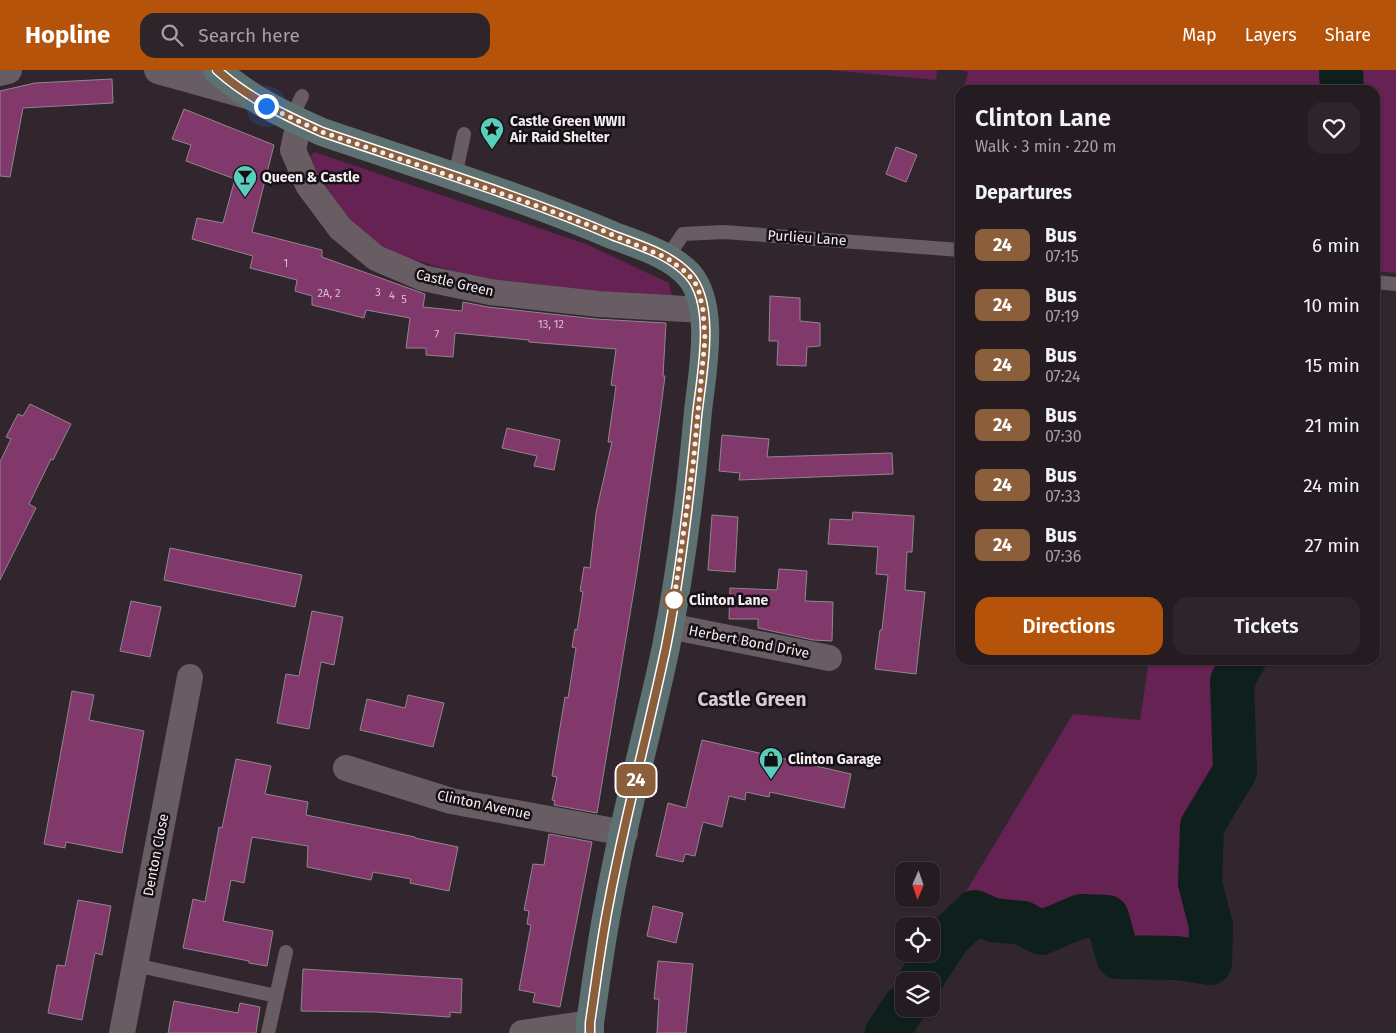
<!DOCTYPE html>
<meta charset="utf-8">
<style>
:root{--surface:#251c22;--page:#2d252a;--text:#f1f3f6;--muted:#a3a1a5;--line:#423a40;--accent:#b45309}
body{margin:0;font-family:"Fira Sans",sans-serif;background:var(--page);color:var(--text);height:100vh;display:flex;flex-direction:column;font-size:19px;white-space:nowrap}
*{box-sizing:border-box;margin:0}
p{font-size:16px;color:var(--muted)}
.icon{flex:none;width:28px;height:28px;fill:none;stroke:currentColor;stroke-width:2;stroke-linecap:round;stroke-linejoin:round}
.map{position:relative;flex:1;overflow:hidden}
.sheet{position:absolute;left:955px;top:15px;width:425px;height:580px;display:flex;flex-direction:column;background:var(--surface);border-radius:15px;box-shadow:0 1px 4px #0004,0 0 0 1px var(--line)}
.sheet>*{flex:none}
.badge{padding:0 10px;border-radius:8px;font-size:18px;line-height:32px}
.needle{width:32px;rotate:182deg}
.fabs{position:absolute;left:895px;top:792px;display:grid;gap:10px}
.fabs a{display:grid;place-items:center;width:45px;height:45px;border-radius:10px;background:var(--surface);box-shadow:0 1px 4px #0004,0 0 0 1px var(--line);font-size:25px}
.you{position:absolute;width:25px;height:25px;margin:-12px;border:4px solid #fff;border-radius:50%;background:#1a73e8;box-shadow:0 0 0 8px #1a73e833}
.map>.badge{position:absolute;translate:-50% -50%;box-shadow:0 0 0 2px #fff}
h2{padding:0 20px;font-size:19px;line-height:45px}
.round{display:grid;place-items:center;flex:none;width:52px;height:52px;border-radius:15px;background:var(--page)}
.head{display:flex;align-items:center;justify-content:space-between;height:85px;padding:0 20px}
h1{font-size:24px;font-weight:600;line-height:38px}
.cta{display:flex;gap:10px;margin-top:auto;padding:10px 20px}
.cta a{flex:1;height:58px;border-radius:15px;background:var(--accent);color:#fff;font-size:20px;font-weight:600;line-height:58px;text-align:center}
.cta a+a{background:var(--page);color:var(--text)}
ul{padding:0;list-style:none}
li{display:flex;align-items:center;gap:15px;height:60px;padding:0 20px}
li div{flex:1}
li b{display:block;font-size:19px}
li em{font-style:normal}
li .badge{min-width:55px;font-weight:700;text-align:center}
header{display:flex;align-items:center;gap:30px;box-sizing:border-box;height:70px;padding:0 25px;background:var(--accent);color:#fff}
header strong{font-size:24px}
nav{display:flex;gap:28px;margin-inline-start:auto;font-size:18px}
.search{width:350px;height:45px;background:var(--page);display:flex;align-items:center;gap:12px;box-sizing:border-box;padding:0 18px;border-radius:15px;color:var(--muted);font-size:19px}
.map>svg:first-child{display:block}
.green{fill:#652253}
.lines{fill:none;stroke-linecap:round;stroke-linejoin:round}
.river{stroke:#0e1f1c;stroke-width:44}
.building{fill:#81396c;stroke:#92858d}
.service{stroke:#695d64;stroke-width:14}
.minor{stroke:#695d64;stroke-width:26}
.tertiary{stroke:#695d64;stroke-width:28}
.secondary{stroke:#5d7172;stroke-width:28}
.line-casing{stroke:#fff;stroke-width:11}
.line{stroke:#8b5e3c;stroke-width:8}
.walk{stroke:#f3ecf0;stroke-width:5;stroke-dasharray:0 9}
.stop-dot{fill:#fff;stroke:#8b5e3c;stroke-width:2.5}
.labels{text-anchor:middle;dominant-baseline:central;stroke-width:5;stroke-linejoin:round;paint-order:stroke}
.number-label{font-size:11px;fill:#d6bfcf}
.poi-label{font-size:14px;font-weight:bold;fill:#f3ecf0;stroke:#161114;text-anchor:start}
.street-label{font-size:14px;fill:#f3ecf0;stroke:#161114}
.stop-label{font-size:14px;font-weight:bold;fill:#f3ecf0;stroke:#161114;text-anchor:start}
.district-label{font-size:19px;font-weight:bold;fill:#d9cad3;stroke:#161114}
</style>
<header>
<strong>Hopline</strong>
<div class="search"><svg class="icon" aria-label="search" viewBox="0 0 24 24"><circle cx="10" cy="10" r="6"/><path d="M15 15l6 6"/></svg>Search here</div>
<nav><a>Map</a><a>Layers</a><a>Share</a></nav>
</header>
<div class="map">
<svg width="1396" height="963" viewBox="0 0 1396 963">
<rect width="100%" height="100%" fill="#31262d"/>
<g class="green">
<path d="M829,0h108l-1,10z"/>
<path d="M960,0h436v203l-21,-2v-181h-412l5,-18z"/>
<path d="M314,82l272,92 83,39 4,17 -150,-9 -130,-37 -45,-33 -32,-41 -7,-22z"/>
<path d="M1149,590h95l-12,21 3,90 -33,55 -2,57 11,43 -1,37 -34,-5 -58,-1 -11,-40 -26,-1 -40,17 -18,-10 -30,-3 -18,-8 -11,-17 109,-181 67,6z"/>
</g>
<g class="lines">
<g class="river">
<path d="M1341,0l1,20"/>
<path d="M920,911l28,-43 27,-26 18,8 30,3 18,10 40,-17 26,1 11,40 58,1 34,5 1,-37 -11,-43 2,-57 33,-55 -3,-90 12,-21"/>
<path d="M887,963l17,-26"/>
</g>
</g>
<g class="building">
<path d="M112,9l1,24 -90,5 -13,69 -10,-1v-85l35,-8z"/>
<path d="M184,39l90,36 -22,87 70,18v7l103,37 -2,13 39,4 1,-9 25,5 108,12 70,4 -3,53h2l-5,39 -23,157 -40,241 -43,-8 1,-4 -3,-1 5,-23 -5,-1 13,-79 3,1 8,-50 -4,-1 3,-18 2,1 6,-38 -3,-1 4,-24 6,1 6,-55 16,-71h-4l8,-56 -5,-1 5,-36 -87,-7v-2l-74,-7 -2,24 -27,-2v-7h-20l4,-30 -44,-8 -2,8 -52,-13v-9l-17,-5 2,-11 -47,-12 3,-12 -61,-17 5,-21 26,5 12,-44 -49,-18 5,-16 -19,-6z"/>
<path d="M896,77l21,8 -11,27 -20,-8z"/>
<path d="M770,226l30,2v23l20,2v23l-13,1 -1,19 -29,-1 1,-24h-9z"/>
<path d="M30,334l41,20 -18,36 -2,-1 -22,45 7,4 -36,72v-118l11,-23 -5,-2 12,-23 5,2z"/>
<path d="M507,358l53,12 -6,30 -20,-4 3,-10 -35,-8z"/>
<path d="M722,365l47,4 -2,18 125,-4 1,21 -154,6 1,-7 -21,-2z"/>
<path d="M853,442l61,4 -2,36h-5l-2,38 20,2 -9,82 -41,-5 5,-39h2l6,-55 -12,-1 2,-27 -50,-3 2,-25 22,1z"/>
<path d="M712,445l26,2 -3,55 -27,-2z"/>
<path d="M170,478l132,27 -7,32 -131,-27z"/>
<path d="M779,499l28,2 -2,30 28,1 -1,39 -19,-1 -55,-12v-9h-29l1,-31 47,2z"/>
<path d="M131,531l30,6 -11,50 -30,-6z"/>
<path d="M312,541l31,6 -9,48 -13,-3 -12,67 -32,-6 9,-49 13,2z"/>
<path d="M72,621l22,4 -5,25 55,11 -22,122 -56,-11 -1,6 -21,-4z"/>
<path d="M408,625l36,8 -11,44 -73,-17 7,-31 38,9z"/>
<path d="M702,670l149,34 -7,34 -74,-16 -1,5 -23,-5 -1,8 -16,-4 -7,31 -19,-5 -8,34 -10,-2 -2,8 -27,-6 12,-53 18,5z"/>
<path d="M236,689l35,7 -6,28 43,8 -2,13 109,22v1l43,9 -9,44 -39,-8 1,-4 -38,-7 -2,8 -64,-13 1,-21 -56,-9 -8,46 -13,-3 -8,41 50,10 -6,35 -18,-3v-2l-66,-13 10,-49 12,3 14,-75 3,1z"/>
<path d="M549,764l43,8 -32,165 -27,-5 2,-9 -16,-3 12,-65 -4,-1 2,-13 -5,-1 9,-46 11,1z"/>
<path d="M78,830l33,6 -9,49 -7,-2 -13,67 -34,-7 9,-48 8,1z"/>
<path d="M653,836l30,7 -7,30 -29,-7z"/>
<path d="M658,891l35,3 -7,69h-29l2,-34h-5z"/>
<path d="M303,899l159,10 -1,34 -11,-1v5l-75,-5 -74,-1z"/>
<path d="M174,931l64,12 2,-10 20,4 -4,26h-88z"/>
</g>
<g class="lines">
<g class="service">
<path d="M291,49l11,-23"/>
<path d="M455,107l9,-43"/>
<path d="M667,188l16,-24 41,-2 236,18"/>
<path d="M1375,212l21,2"/>
<path d="M135,895l141,31"/>
<path d="M268,963l18,-81"/>
</g>
<g class="minor">
<path d="M299,52l-6,28 15,35 32,43 36,30 47,20 67,14 108,12 105,6"/>
<path d="M669,556l160,32"/>
<path d="M346,698l105,33 174,32"/>
<path d="M122,963l68,-356"/>
<path d="M522,963l68,-10"/>
</g>
<g class="tertiary">
<path d="M158,0l93,26"/>
<path d="M0,2l8,-2"/>
</g>
<path class="secondary" d="M217,0c31,28 67,45 105,62 97,33 195,63 290,103 26,10 58,19 77,40 27,31 13,98 9,136 -7,79 -17,158 -32,236 -18,85 -42,170 -57,255 -8,40 -13,81 -19,121v10"/>
</g>
<g class="lines">
<g class="line-casing">
<path id="line" d="M217,0c31,28 67,45 105,62 97,33 196,63 290,103 26,10 58,19 77,40 28,31 12,103 8,141 -7,77 -16,155 -31,231 -18,85 -41,170 -57,255 -8,40 -13,81 -19,121v10"/>
</g>
<use href="#line" class="line"/>
<path class="walk" d="M266,36l56,26 213,73 64,24 68,29 20,15 11,14 5,23 2,29 -12,126 -19,135"/>
</g>
<defs>
<g id="sight-pin" transform="scale(1.25)"><path d="M0 17L-7.5 6A9.5 9.5 0 1 1 7.5 6Z" fill="#5acebd" stroke="#161114"/><path d="M0-6L1.8-2.2L6-1.7L2.9 1.2L3.7 5.4L0 3.3L-3.7 5.4L-2.9 1.2L-6-1.7L-1.8-2.2Z" fill="#111"/></g>
<g id="bar-pin" transform="scale(1.25)"><path d="M0 17L-7.5 6A9.5 9.5 0 1 1 7.5 6Z" fill="#5acebd" stroke="#161114"/><path d="M-6-5H6L.8 .8V4.5H3.5V6h-7V4.5H-.8V.8Z" fill="#111"/></g>
<g id="shop-pin" transform="scale(1.25)"><path d="M0 17L-7.5 6A9.5 9.5 0 1 1 7.5 6Z" fill="#5acebd" stroke="#161114"/><path d="M-5-2.5h2.3a2.7 3.5 0 0 1 5.4 0H5L5.5 6h-11ZM-1.5-2.5h3a1.5 2.3 0 0 0-3 0Z" fill="#111"/></g>
</defs>
<g fill-rule="evenodd">
<use href="#sight-pin" x="492" y="59"/>
<use href="#bar-pin" x="245" y="107"/>
<use href="#shop-pin" x="771" y="689"/>
</g>
<circle class="stop-dot" cx="674" cy="530" r="10"/>
<g class="labels">
<g class="number-label">
<text x="286" y="193">1</text>
<text x="378" y="222">3</text>
<text x="329" y="223">2A, 2</text>
<text x="392" y="225">4</text>
<text x="404" y="229">5</text>
<text x="551" y="254">13, 12</text>
<text x="437" y="264">7</text>
</g>
<g class="poi-label">
<text x="510" y="51">Castle Green WWII<tspan x="510" dy="16">Air Raid Shelter</tspan></text>
<text x="262" y="107">Queen &amp; Castle</text>
<text x="788" y="689">Clinton Garage</text>
</g>
<g class="street-label">
<text transform="translate(807 168) rotate(4)">Purlieu Lane</text>
<text transform="translate(455 213) rotate(13)">Castle Green</text>
<text transform="translate(749 572) rotate(11)">Herbert Bond Drive</text>
<text transform="translate(484 735) rotate(12)">Clinton Avenue</text>
<text transform="translate(156 785) rotate(-79)">Denton Close</text>
</g>
<g class="stop-label">
<text x="689" y="530">Clinton Lane</text>
</g>
<g class="district-label">
<text x="752" y="629">Castle Green</text>
</g>
</g>
</svg>
<div class="fabs">
<a><svg class="needle" viewBox="-14 -14 28 28"><path d="M0-13l5 13h-10z" fill="#e53935"/><path d="M0 13l5-13h-10z" fill="#a3a1a5"/></svg></a>
<a><svg class="icon" aria-label="locate" viewBox="0 0 24 24"><circle cx="12" cy="12" r="6"/><path d="M12 2v4M12 18v4M2 12h4M18 12h4"/></svg></a>
<a><svg class="icon" aria-label="layers" viewBox="0 0 24 24"><path d="M12 4l9 5-9 5-9-5zM3 14l9 5 9-5"/></svg></a>
</div>
<div class="you" style="left:266px;top:36px"></div>
<b class="badge" style="left:636px;top:710px;background:#8b5e3c;color:#fff">24</b>
<section class="sheet">
<div class="head"><div><h1>Clinton Lane</h1><p>Walk · 3 min · 220 m</p></div><a class="round"><svg class="icon" aria-label="heart" viewBox="0 0 24 24"><path d="M12 20l-8-8c-3-5 5-10 8-4 3-6 11-1 8 4z"/></svg></a></div>
<h2>Departures</h2>
<ul>
<li><span class="badge" style="background:#8b5e3c;color:#fff">24</span><div><b>Bus</b><p>07:15</p></div><em>6 min</em></li>
<li><span class="badge" style="background:#8b5e3c;color:#fff">24</span><div><b>Bus</b><p>07:19</p></div><em>10 min</em></li>
<li><span class="badge" style="background:#8b5e3c;color:#fff">24</span><div><b>Bus</b><p>07:24</p></div><em>15 min</em></li>
<li><span class="badge" style="background:#8b5e3c;color:#fff">24</span><div><b>Bus</b><p>07:30</p></div><em>21 min</em></li>
<li><span class="badge" style="background:#8b5e3c;color:#fff">24</span><div><b>Bus</b><p>07:33</p></div><em>24 min</em></li>
<li><span class="badge" style="background:#8b5e3c;color:#fff">24</span><div><b>Bus</b><p>07:36</p></div><em>27 min</em></li>
</ul>
<div class="cta"><a>Directions</a><a>Tickets</a></div>
</section>
</div>
